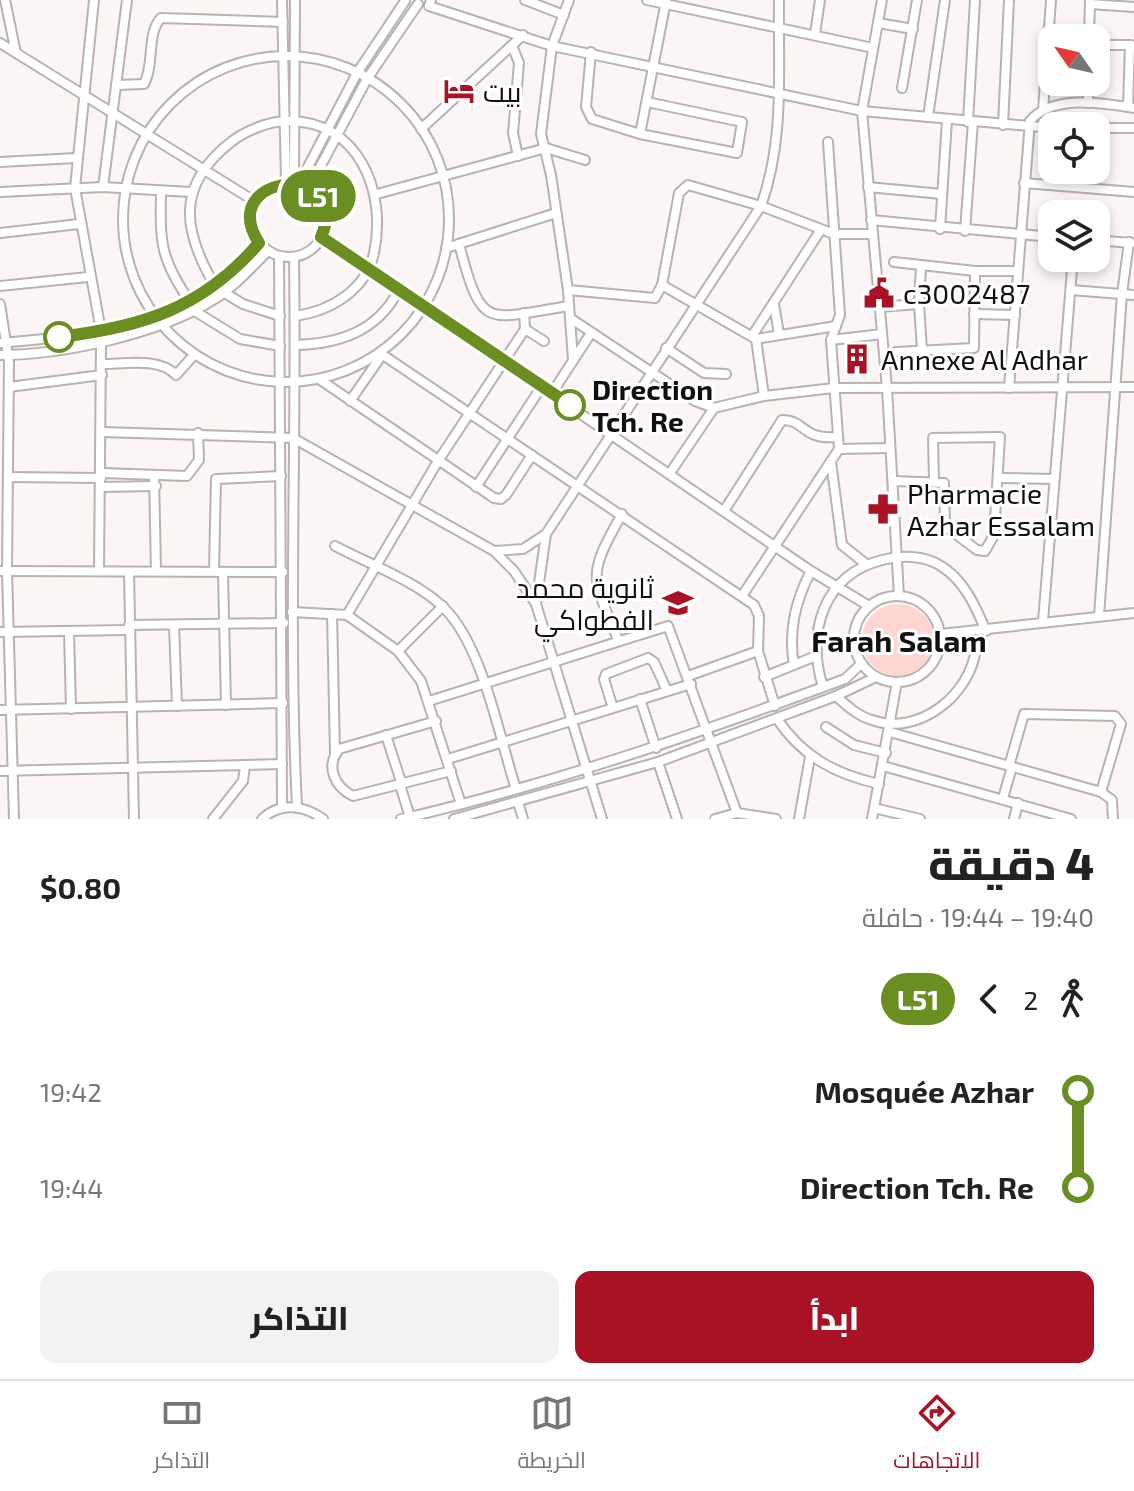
<!DOCTYPE html>
<html lang="ar">
<meta charset="utf-8">
<style>
:root{--surface:#fff;--page:#f2f2f2;--text:#222;--muted:#767676;--line:#e0e0e0;--accent:#a81224}
body{margin:0;font-family:"Exo 2",Cairo,sans-serif;background:var(--page);color:var(--text);direction:rtl;height:100vh;display:flex;flex-direction:column;font-size:30px;white-space:nowrap}
*{box-sizing:border-box;margin:0}
p{font-size:26px;color:var(--muted)}
.icon{flex:none;width:44px;height:44px;fill:none;stroke:currentColor;stroke-width:2;stroke-linecap:round;stroke-linejoin:round}
.map{position:relative;height:819px;overflow:hidden;direction:ltr}
.side{display:flex;flex-direction:column;background:var(--surface);flex:1}
.side>*{flex:none}
.badge{padding:0 16px;border-radius:26px;font-size:28px;line-height:52px}
.needle{width:52px;rotate:304deg}
.buttons{position:absolute;left:1038px;top:24px;display:grid;gap:16px}
.buttons a{display:grid;place-items:center;width:72px;height:72px;border-radius:16px;background:var(--surface);box-shadow:0 4px 12px #0003;font-size:40px}
.map>.badge{position:absolute;translate:-50% -50%;box-shadow:0 0 0 4px #fff}
.legs{display:flex;align-items:center;gap:12px;height:88px;padding:0 40px;font-size:26px}
.legs p{margin-inline-start:auto}
.head{display:flex;align-items:center;justify-content:space-between;height:136px;padding:0 40px}
h1{font-size:44px;font-weight:800;line-height:60px}
.cta{display:flex;gap:16px;margin-top:auto;padding:16px 40px}
.cta a{flex:1;height:92px;border-radius:16px;background:var(--accent);color:#fff;font-size:32px;font-weight:800;line-height:92px;text-align:center}
.cta a+a{background:var(--page);color:var(--text)}
ul{padding:0 40px;list-style:none}
li{display:flex;align-items:center;gap:28px;height:96px;font-size:30px}
li i{display:grid;place-items:center;width:12px;height:100%;margin:0 10px;background:currentColor}
li i::after{content:'';width:20px;height:20px;margin:-10px;border:6px solid;border-radius:50%;background:var(--surface)}
li p{margin-inline-start:auto}
li:first-child i{background:linear-gradient(#0000 50%,currentColor 0)}
li:last-child i{background:linear-gradient(currentColor 50%,#0000 0)}
.dock{display:flex;justify-content:space-around;align-items:center;height:112px;border-top:2px solid var(--line);background:var(--surface);font-size:22px;color:var(--muted)}
.dock a{display:grid;justify-items:center;gap:4px}
.dock .active{color:var(--accent)}
.map>svg:first-child{display:block}
.grass{fill:#fed5d1}
.lines{fill:none;stroke-linecap:round;stroke-linejoin:round}
.minor-casing{stroke:#b8b2b1;stroke-width:12}
.minor{stroke:#fff;stroke-width:8}
.line-1-casing{stroke:#fff;stroke-width:18}
.line-1{stroke:#6b8e23;stroke-width:12}
.stop-1-dot{fill:#fff;stroke:#6b8e23;stroke-width:4}
.labels{text-anchor:middle;dominant-baseline:central;stroke-width:6;stroke-linejoin:round;paint-order:stroke}
.poi-label{font-size:28px;fill:#110f0f;stroke:#fff;text-anchor:start}
.stop-label{font-size:28px;font-weight:bold;fill:#110f0f;stroke:#fff;text-anchor:start}
.neighbourhood-label{font-size:30px;font-weight:bold;fill:#110f0f;stroke:#fff}
</style>
<div class="map">
<svg width="1134" height="819" viewBox="0 0 1134 819">
<rect width="100%" height="100%" fill="#fcf5f5"/>
<circle class="grass" cx="898" cy="640" r="36"/>
<g class="lines">
<g class="minor-casing">
<g id="minor">
<path d="M5,0l11,53"/>
<path d="M94,0l-19,188 26,143"/>
<path d="M282,0l4,182"/>
<path d="M431,0l-2,6 123,40 310,65 190,17"/>
<path d="M525,0l39,15"/>
<path d="M569,0l-17,46 -11,88 10,41 17,115 5,70"/>
<path d="M647,0l226,48"/>
<path d="M882,0l-20,111 25,277 12,208"/>
<path d="M1090,4l44,3"/>
<path d="M878,23l35,6"/>
<path d="M815,34l5,-34"/>
<path d="M1089,38l1,-37"/>
<path d="M0,43l256,159"/>
<path d="M1096,45h35"/>
<path d="M513,48l6,15 -6,70 5,23"/>
<path d="M591,52l-5,55 6,12 48,15 97,19 5,-31 -95,-20"/>
<circle cx="286" cy="219" r="163"/>
<path d="M116,85l28,-1c11,-20 2,-50 17,-66l122,4"/>
<path d="M902,88l15,-88"/>
<path d="M1088,103v-21"/>
<path d="M1128,107l2,-62"/>
<path d="M1043,110l8,-110"/>
<path d="M928,117l17,-117"/>
<path d="M968,122l7,-122"/>
<path d="M1003,125l6,-125"/>
<path d="M1096,128h38"/>
<path d="M421,129l102,-94"/>
<path d="M640,134l26,-133"/>
<path d="M0,162l76,-4"/>
<circle cx="289" cy="220" r="37"/>
<path d="M294,183l1,-183"/>
<path d="M1024,183l110,9"/>
<path d="M299,184l58,-111 48,-72"/>
<path d="M103,187l24,-187"/>
<path d="M868,187l74,7"/>
<path d="M309,188l58,-109 51,-75"/>
<path d="M161,191c-1,52 -1,67 29,111"/>
<path d="M0,192l103,-5 88,5"/>
<path d="M377,194l169,-46 39,12"/>
<path d="M871,220l181,17"/>
<path d="M940,229l7,-109"/>
<path d="M965,231l8,-109"/>
<path d="M0,233l79,-9"/>
<path d="M321,237l490,334 58,35"/>
<path d="M1096,240l35,3"/>
<path d="M459,244c23,88 27,75 110,62"/>
<path d="M446,248l110,-35"/>
<path d="M279,256l3,551"/>
<path d="M294,257c3,183 -6,366 3,550"/>
<path d="M894,262l81,9h43"/>
<path d="M921,267l-2,37 3,46"/>
<path d="M662,285l17,-92 9,-8 73,21 73,28h37"/>
<path d="M0,286l88,-9"/>
<path d="M215,286c-33,-56 -39,-101 16,-144 14,-11 38,-21 56,-21 72,-1 100,71 87,132 -8,37 -43,58 -79,63"/>
<path d="M568,290l87,8 7,-13 94,54 80,-13"/>
<path d="M1071,290l63,5"/>
<path d="M223,292l20,12 37,12"/>
<path d="M0,304l9,58 -2,209 7,248"/>
<path d="M774,304l5,30"/>
<path d="M879,307l40,-3"/>
<path d="M193,310l47,29 40,7"/>
<path d="M524,313l1,16 19,12"/>
<path d="M974,314l41,1"/>
<path d="M570,318l125,83 19,7 50,-12 70,-8 300,-1"/>
<path d="M752,336l68,-105"/>
<path d="M756,339l8,57"/>
<path d="M831,340l51,-6"/>
<path d="M1,343c101,-9 189,-18 258,-100"/>
<path d="M295,345c43,-1 82,-13 103,-54"/>
<path d="M666,348l38,25 22,1"/>
<path d="M896,352l78,-4 1,-77"/>
<path d="M380,353l374,252 5,11 -1,35 17,55"/>
<path d="M0,355c62,0 160,-21 213,-55 21,-13 38,-32 55,-49"/>
<path d="M102,364c22,0 58,-7 74,11l18,-20"/>
<path d="M319,379l175,119 7,1 5,-4 26,-40"/>
<path d="M9,387l93,-12"/>
<path d="M1009,388l21,-267c23,-27 73,-18 104,-13"/>
<path d="M552,393l39,-60"/>
<path d="M350,401l32,-46"/>
<path d="M102,432l191,6 201,113 20,20 22,33"/>
<path d="M839,449l50,-1"/>
<path d="M831,462l11,83 24,19"/>
<path d="M102,473l85,3 12,-16 -1,-27"/>
<path d="M670,473l44,-65"/>
<path d="M154,475l2,96"/>
<path d="M8,477l93,1"/>
<path d="M1000,478l53,1"/>
<path d="M893,481l51,2 1,43 32,24 8,1 9,-16 6,-98 -67,1 1,42"/>
<path d="M101,487l55,-1"/>
<path d="M476,487l66,-101"/>
<path d="M724,511l58,-91c24,0 19,20 55,17"/>
<path d="M546,534l-10,70 66,215"/>
<path d="M335,546c32,17 83,36 108,61 40,38 56,130 73,182"/>
<path d="M494,551l29,-2 23,-15 215,-328c24,-68 17,-135 18,-206"/>
<path d="M0,571l283,1"/>
<path d="M99,571l2,-229"/>
<path d="M214,571l2,-92 65,-3"/>
<path d="M129,572l5,247"/>
<path d="M223,572l3,133"/>
<path d="M742,596l97,-147 -8,-109 9,-25 -12,-173"/>
<circle cx="897" cy="639" r="43"/>
<path d="M292,612l55,3 51,36 23,30 40,123"/>
<path d="M332,614l3,139"/>
<path d="M347,615l91,-154 87,-132"/>
<path d="M1099,616l23,-322 7,-52"/>
<path d="M1043,621l30,-363"/>
<path d="M129,625l155,-2"/>
<path d="M174,625l3,81"/>
<path d="M69,631l2,78"/>
<path d="M0,632l129,-2"/>
<path d="M941,634l193,-21"/>
<path d="M618,640c-26,-65 -32,-62 4,-126"/>
<path d="M398,651l45,-45"/>
<path d="M794,665c-6,-34 1,-64 17,-94"/>
<path d="M688,676l70,-25"/>
<path d="M764,677l52,-21"/>
<path d="M823,687c-17,-54 0,-112 59,-127 19,-5 42,-5 59,6 23,14 35,41 45,65"/>
<path d="M836,696c11,10 22,20 36,24 47,17 99,-26 104,-72l-6,-8 -29,-1"/>
<path d="M640,699l16,49"/>
<path d="M429,701l239,-75 69,187"/>
<path d="M612,705l-8,-26 2,-5 42,-16 6,4 13,29"/>
<path d="M0,710l283,-7"/>
<path d="M777,719c26,38 58,55 102,65"/>
<path d="M436,721l-97,28c-14,18 -4,38 14,47l98,-25"/>
<path d="M826,727l28,18 32,8"/>
<path d="M890,732l211,60 11,8 1,19"/>
<path d="M386,735l16,50"/>
<path d="M448,759l243,-75"/>
<path d="M658,762l19,57"/>
<path d="M883,766l188,53"/>
<path d="M1009,766l15,-52 91,2 6,8 -20,68"/>
<path d="M0,771l282,-7"/>
<path d="M400,785l10,32"/>
<path d="M1003,798l9,-31"/>
<path d="M518,802l5,17"/>
<path d="M874,808l46,11"/>
<path d="M213,819l30,-38 2,-15"/>
<path d="M262,819c18,-17 42,-14 61,0"/>
<path d="M401,819c152,-35 298,-86 444,-140l17,-16"/>
<path d="M454,819l204,-57 178,-66 40,-19"/>
<path d="M715,819l22,-6 39,6"/>
<path d="M799,819l11,-62"/>
<path d="M872,819l25,-137"/>
<path d="M1014,819l4,-16"/>
</g>
</g>
<use href="#minor" class="minor"/>
</g>
<g class="lines">
<g class="line-1-casing">
<path id="line-1" d="M59,337c84,-10 144,-29 200,-94 -45,-70 95,-83 62,-6l249,168"/>
</g>
<use href="#line-1" class="line-1"/>
</g>
<defs>
<g id="hotel-bare" transform="scale(2.4)"><path d="M-6-4.5h1.5V1H6V5H4.5V3h-9V5H-6ZM-4 0a1.8 1.8 0 1 1 3.6 0ZM.5 0V-2.5h3Q6-2.5 6 0Z" fill="#a81224" stroke="#fff" stroke-width="2.5" paint-order="stroke"/></g>
<g id="civic-bare" transform="scale(2.4)"><path d="M-.6-6.5H3V-4.5H.6V-3L4-1V1h2V6H-6V1h2V-1L-.6-3ZM-1.2 2.5V6h2.4V2.5Z" fill="#a81224" stroke="#fff" stroke-width="2.5" paint-order="stroke"/></g>
<g id="building-bare" transform="scale(2.4)"><path d="M-4-6H4V6H1V3H-1V6H-4ZM-2.5-4.3h1.7v1.8h-1.7ZM.8-4.3h1.7v1.8H.8ZM-2.5-1h1.7V.8h-1.7ZM.8-1h1.7V.8H.8Z" fill="#a81224" stroke="#fff" stroke-width="2.5" paint-order="stroke"/></g>
<g id="pharmacy-bare" transform="scale(2.4)"><path d="M-2-6h4v4h4v4h-4v4h-4v-4h-4v-4h4Z" fill="#a81224" stroke="#fff" stroke-width="2.5" paint-order="stroke"/></g>
<g id="school-bare" transform="scale(2.4)"><path d="M0-5L7-2L0 1L-7-2ZM-4 1L0 2.5L4 1V4Q0 6-4 4Z" fill="#a81224" stroke="#fff" stroke-width="2.5" paint-order="stroke"/></g>
</defs>
<g fill-rule="evenodd">
<use href="#hotel-bare" x="459" y="91"/>
<use href="#civic-bare" x="879" y="293"/>
<use href="#building-bare" x="857" y="359"/>
<use href="#pharmacy-bare" x="883" y="509"/>
<use href="#school-bare" x="678" y="603"/>
</g>
<g class="stop-1-dot">
<circle cx="59" cy="337" r="14"/>
<circle cx="570" cy="405" r="14"/>
</g>
<g class="labels">
<g class="poi-label">
<text x="483" y="91">بيت</text>
<text x="903" y="293">c3002487</text>
<text x="881" y="359">Annexe Al Adhar</text>
<text x="907" y="493">Pharmacie<tspan x="907" dy="32">Azhar Essalam</tspan></text>
<text x="654" y="587" text-anchor="end">ثانوية محمد<tspan x="654" dy="32">الفطواكي</tspan></text>
</g>
<g class="stop-label">
<text x="592" y="389">Direction<tspan x="592" dy="32">Tch. Re</tspan></text>
</g>
<g class="neighbourhood-label">
<text x="899" y="640">Farah Salam</text>
</g>
</g>
</svg>
<div class="buttons">
<a><svg class="needle" viewBox="-14 -14 28 28"><path d="M0-13l5 13h-10z" fill="#e53935"/><path d="M0 13l5-13h-10z" fill="#767676"/></svg></a>
<a><svg class="icon" aria-label="locate" viewBox="0 0 24 24"><circle cx="12" cy="12" r="6"/><path d="M12 2v4M12 18v4M2 12h4M18 12h4"/></svg></a>
<a><svg class="icon" aria-label="layers" viewBox="0 0 24 24"><path d="M12 4l9 5-9 5-9-5zM3 14l9 5 9-5"/></svg></a>
</div>
<b class="badge" style="left:318px;top:196px;background:#6b8e23;color:#fff">L51</b>
</div>
<section class="side">
<div class="head"><div><h1>4 دقيقة</h1><p>19:40 – 19:44 · حافلة</p></div><b>$0.80</b></div>
<div class="legs"><svg class="icon" aria-label="walk" viewBox="0 0 24 24"><circle cx="13" cy="4" r="2"/><path d="M13 8l-2 6 4 7M11 14l-3 7M7 12l3-4h3l4 4"/></svg>2<svg class="icon" aria-label="back" viewBox="0 0 24 24"><path d="M15 5l-7 7 7 7"/></svg><b class="badge" style="background:#6b8e23;color:#fff">L51</b></div>
<ul>
<li><i style="color:#6b8e23"></i><b>Mosquée Azhar</b><p>19:42</p></li>
<li><i style="color:#6b8e23"></i><b>Direction Tch. Re</b><p>19:44</p></li>
</ul>
<div class="cta"><a>ابدأ</a><a>التذاكر</a></div>
</section>
<nav class="dock">
<a class="active"><svg class="icon" aria-label="directions" viewBox="0 0 24 24"><path d="M12 3l9 9-9 9-9-9zM9 14v-3h6M13 9l2 2-2 2"/></svg>الاتجاهات</a>
<a><svg class="icon" aria-label="map" viewBox="0 0 24 24"><path d="M3 6l6-2 6 2 6-2v14l-6 2-6-2-6 2zM9 4v14M15 6v14"/></svg>الخريطة</a>
<a><svg class="icon" aria-label="tickets" viewBox="0 0 24 24"><path d="M3 7h18v10H3zM15 7v10"/></svg>التذاكر</a>
</nav>
